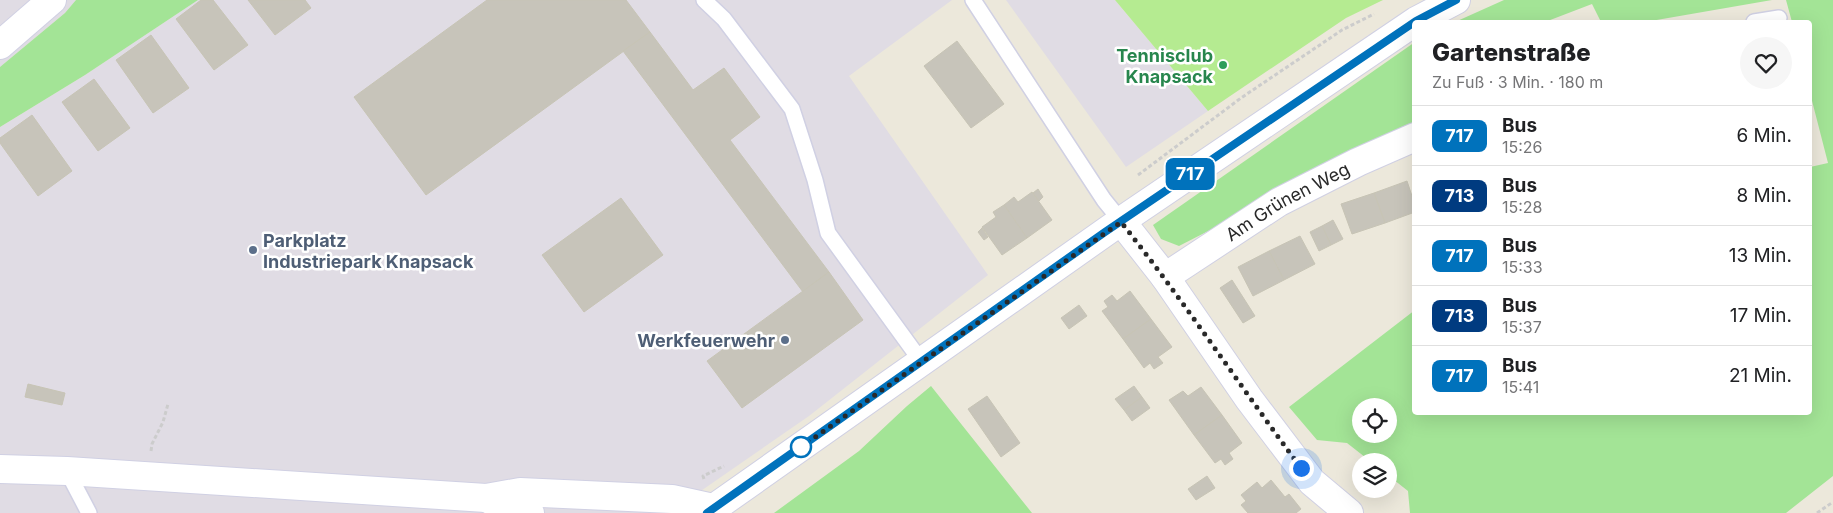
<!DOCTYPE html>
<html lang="de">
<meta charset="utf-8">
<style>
:root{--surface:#fff;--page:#f6f6f6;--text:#202124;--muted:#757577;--line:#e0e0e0}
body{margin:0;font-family:Inter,sans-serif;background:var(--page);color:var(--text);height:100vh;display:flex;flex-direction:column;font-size:19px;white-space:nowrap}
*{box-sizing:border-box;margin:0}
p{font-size:16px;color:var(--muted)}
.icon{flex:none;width:28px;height:28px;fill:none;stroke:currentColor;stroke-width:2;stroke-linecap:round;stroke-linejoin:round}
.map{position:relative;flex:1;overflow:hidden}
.drawer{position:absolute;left:1412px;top:20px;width:400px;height:395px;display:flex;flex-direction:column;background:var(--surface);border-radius:5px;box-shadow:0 5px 20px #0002}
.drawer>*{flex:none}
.badge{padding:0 10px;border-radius:8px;font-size:18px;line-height:32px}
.fabs{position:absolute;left:1352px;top:398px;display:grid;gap:10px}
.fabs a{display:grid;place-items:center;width:45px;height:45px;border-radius:50%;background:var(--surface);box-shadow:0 5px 20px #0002;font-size:25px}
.you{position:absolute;width:25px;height:25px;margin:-12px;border:4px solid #fff;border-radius:50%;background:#1a73e8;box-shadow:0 0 0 8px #1a73e833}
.map>.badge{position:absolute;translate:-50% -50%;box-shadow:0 0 0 2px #fff}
.round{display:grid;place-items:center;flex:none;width:52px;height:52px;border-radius:26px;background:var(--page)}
.head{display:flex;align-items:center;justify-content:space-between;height:85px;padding:0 20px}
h1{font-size:24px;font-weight:800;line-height:38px}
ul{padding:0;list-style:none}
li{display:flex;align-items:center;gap:15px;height:60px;padding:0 20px;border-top:1px solid var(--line)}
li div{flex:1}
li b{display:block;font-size:19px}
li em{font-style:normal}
li .badge{min-width:55px;font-weight:700;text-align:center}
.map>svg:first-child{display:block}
.industrial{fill:#e0dce4}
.green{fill:#a3e496;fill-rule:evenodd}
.pitch{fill:#b5eb91}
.building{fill:#c7c4ba;stroke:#c7c4b5}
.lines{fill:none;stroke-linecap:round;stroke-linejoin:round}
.service-casing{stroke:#d0d0e3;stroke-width:18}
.minor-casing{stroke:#d0d0e3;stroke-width:30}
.secondary-casing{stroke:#d0d0e3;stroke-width:30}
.path{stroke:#ccc;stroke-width:3;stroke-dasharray:4 2.5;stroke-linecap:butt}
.service{stroke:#fff;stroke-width:15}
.minor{stroke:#fff;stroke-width:28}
.secondary{stroke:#fff;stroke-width:28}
.line-casing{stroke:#fff;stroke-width:11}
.line{stroke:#0072bc;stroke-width:8}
.walk{stroke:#292929;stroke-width:5;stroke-dasharray:0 9}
.leisure-dot{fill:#2e9e5b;stroke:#fff;stroke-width:2}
.service-dot{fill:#5c6f8a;stroke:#fff;stroke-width:2}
.stop-dot{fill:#fff;stroke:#0072bc;stroke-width:2.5}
.labels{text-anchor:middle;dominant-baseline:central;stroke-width:5;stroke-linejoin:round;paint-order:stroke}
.leisure-label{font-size:18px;font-weight:bold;fill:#27864d;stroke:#fff;text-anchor:end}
.street-label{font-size:18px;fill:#292929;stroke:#fff}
.service-label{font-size:18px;font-weight:bold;fill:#4e5e75;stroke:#fff;text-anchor:start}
</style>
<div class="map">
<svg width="1833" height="513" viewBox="0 0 1833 513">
<rect width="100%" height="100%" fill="#ece8db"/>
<g class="industrial">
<path d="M0,0h76l-11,13 -65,54z"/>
<path d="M198,0h754l-103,76 139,199 -179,141 -140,97h-669v-386l85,-52z"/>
<path d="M1006,0h109l93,111 -82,56z"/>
</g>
<g class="green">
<path d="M76,0h122l-113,75 -85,52v-60l65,-54z"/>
<path d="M1504,0h268l-127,22h-44l-9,-18 -47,18h-90z"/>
<path d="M1786,0h47v476l-47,37h-376l-2,-22 -19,-15v-15h-19l-23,-18 -30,-3 -28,-33 126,-97v102h395v-245l18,-4 -18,-70v-71h-18zM1361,406h28v28h-28z"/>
<path d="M1415,42v83l-236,121 -18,-7 -8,-14z"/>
<path d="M931,386l101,127h-258l85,-62 48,-45z"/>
</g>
<path class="pitch" d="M1115,0h268l-37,18 -138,93z"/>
<g class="building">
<path d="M201,0h12l35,45 -34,25 -38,-51z"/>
<path d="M248,0h57l6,8 -36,27z"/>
<path d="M487,0h139l24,32 -224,163 -72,-98z"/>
<path d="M650,32l43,58 31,-22 36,49 -30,23 99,132 -26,20 -180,-241z"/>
<path d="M151,35l38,53 -36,25 -37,-53z"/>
<path d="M957,41l47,63 -33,24 -47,-62z"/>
<path d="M94,79l36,49 -32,23 -36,-49z"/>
<path d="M32,115l40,56 -34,25 -38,-53v-5z"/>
<path d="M1407,181l8,24v7l-30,11 -11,-30z"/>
<path d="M1038,189l5,8 -4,4 -6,-8z"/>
<path d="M1032,192l20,28 -25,18 -23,-33 10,-8 4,5z"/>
<path d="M1374,193l11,30 -33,11 -11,-30z"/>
<path d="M621,198l42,57 -79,57 -42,-57z"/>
<path d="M1004,205l23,33 -25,17 -20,-28 14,-10 -3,-5z"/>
<path d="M1333,220l10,19 -12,6 -9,-19z"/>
<path d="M1322,226l9,19 -12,6 -9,-19z"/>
<path d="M982,228l6,9 -4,3 -6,-8z"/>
<path d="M1300,236l15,28 -31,16 -15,-29z"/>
<path d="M1269,251l15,29 -31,16 -15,-29z"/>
<path d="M829,272l34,48 -121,88 -35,-47z"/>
<path d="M1232,280l23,36 -12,7 -23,-35z"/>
<path d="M1130,291l21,28 -28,20 -21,-28 6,-4 -4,-6 8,-6 5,6z"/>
<path d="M1079,305l8,11 -18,13 -8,-11z"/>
<path d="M1151,319l21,28 -14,10 5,6 -9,6 -4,-6 -6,5 -21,-29z"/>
<path d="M28,384l37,9 -3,12 -37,-8z"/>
<path d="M1134,386l8,11 -18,13 -9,-11z"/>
<path d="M1201,387l21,28 -28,20 -25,-35 14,-9 5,5z"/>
<path d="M987,396l33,47 -19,14 -33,-48z"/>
<path d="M1142,397l8,11 -18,13 -8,-11z"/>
<path d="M1222,415l20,28 -13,10 4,6 -8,6 -4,-6 -6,4 -21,-28z"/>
<path d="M1207,476l8,12 -19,12 -8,-11z"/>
<path d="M1271,480l14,17 4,-3 12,15 -5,4h-48l-7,-8 5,-4 -5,-6 16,-13 5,6z"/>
</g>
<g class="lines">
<g class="service-casing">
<g id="service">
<path d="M704,0l20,19 68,90 23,71 13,53 93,128"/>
<path d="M973,0l131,200 17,21"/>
<path d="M1754,22l25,-4"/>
<path d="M67,471l22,42"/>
</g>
</g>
<g class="minor-casing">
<g id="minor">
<path d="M0,45l52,-45"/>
<path d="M1121,221l44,56 84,122 63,83 37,31"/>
<path id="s1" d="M1165,277l114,-75 79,-40 57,-25"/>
<path d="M0,469l67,2 419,27 34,-6 152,7 41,9 4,5"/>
<path d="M490,500l40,13"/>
</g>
</g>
<g class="secondary-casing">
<path id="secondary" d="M707,513l414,-292 295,-200 40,-21"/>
</g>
<g class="path">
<path d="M1138,175l103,-77 101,-68 32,-16"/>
<path d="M151,451l1,-7 11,-22 5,-18"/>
<path d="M704,479l-1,-3 21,-10"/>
<path d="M1817,513l16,-11"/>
</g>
<use href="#service" class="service"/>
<use href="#minor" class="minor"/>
<use href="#secondary" class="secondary"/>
</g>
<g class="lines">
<g class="line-casing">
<path id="line" d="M707,513l398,-281 311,-211 40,-21"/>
</g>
<use href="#line" class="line"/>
<path class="walk" d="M801,447l320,-225c63,79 119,164 180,246"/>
</g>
<circle class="leisure-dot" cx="1223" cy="65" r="5"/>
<g class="service-dot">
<circle cx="253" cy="250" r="5"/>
<circle cx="785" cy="340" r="5"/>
</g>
<circle class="stop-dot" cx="801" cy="447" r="10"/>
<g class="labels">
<g class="leisure-label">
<text x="1213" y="55">Tennisclub<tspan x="1213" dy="21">Knapsack</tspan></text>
</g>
<g class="street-label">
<text stroke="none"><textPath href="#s1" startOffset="144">Am Grünen Weg</textPath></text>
</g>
<g class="service-label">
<text x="263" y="240">Parkplatz<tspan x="263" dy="21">Industriepark Knapsack</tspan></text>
<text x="775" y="340" text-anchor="end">Werkfeuerwehr</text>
</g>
</g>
</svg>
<div class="fabs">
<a><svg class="icon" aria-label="locate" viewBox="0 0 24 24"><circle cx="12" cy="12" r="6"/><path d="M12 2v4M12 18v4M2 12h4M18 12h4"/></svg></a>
<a><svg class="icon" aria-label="layers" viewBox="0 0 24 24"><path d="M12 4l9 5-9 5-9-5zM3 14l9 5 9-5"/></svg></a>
</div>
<div class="you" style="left:1301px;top:468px"></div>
<b class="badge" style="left:1190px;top:174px;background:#0072bc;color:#fff">717</b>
<section class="drawer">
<div class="head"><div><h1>Gartenstraße</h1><p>Zu Fuß · 3 Min. · 180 m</p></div><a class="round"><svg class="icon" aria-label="heart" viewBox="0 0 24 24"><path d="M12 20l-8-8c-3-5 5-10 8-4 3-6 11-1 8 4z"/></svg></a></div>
<ul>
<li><span class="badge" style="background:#0072bc;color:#fff">717</span><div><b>Bus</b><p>15:26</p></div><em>6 Min.</em></li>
<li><span class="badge" style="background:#003b80;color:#fff">713</span><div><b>Bus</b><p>15:28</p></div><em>8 Min.</em></li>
<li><span class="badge" style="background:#0072bc;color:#fff">717</span><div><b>Bus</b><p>15:33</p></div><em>13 Min.</em></li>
<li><span class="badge" style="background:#003b80;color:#fff">713</span><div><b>Bus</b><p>15:37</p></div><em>17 Min.</em></li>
<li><span class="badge" style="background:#0072bc;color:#fff">717</span><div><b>Bus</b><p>15:41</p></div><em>21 Min.</em></li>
</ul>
</section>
</div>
